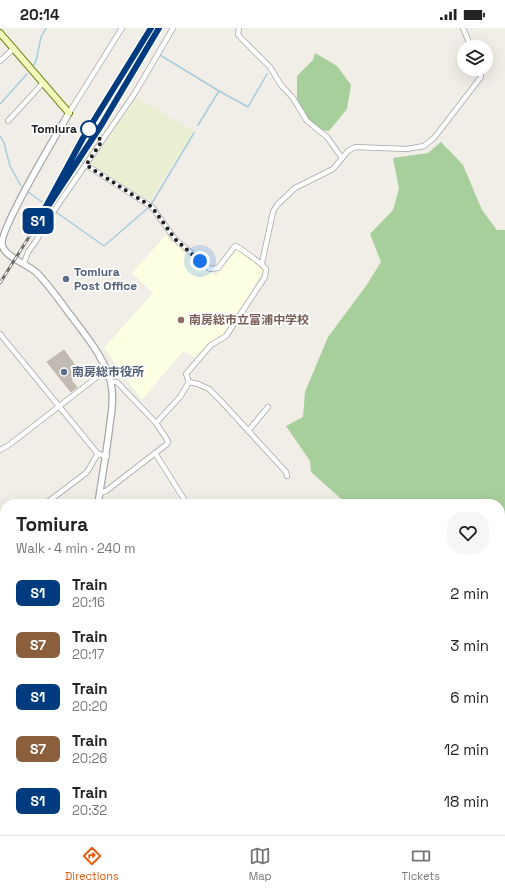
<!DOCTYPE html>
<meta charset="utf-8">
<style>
:root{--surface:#fff;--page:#f6f6f6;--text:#222;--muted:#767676;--line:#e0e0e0;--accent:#ea580c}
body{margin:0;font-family:"Space Grotesk","Noto Sans JP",sans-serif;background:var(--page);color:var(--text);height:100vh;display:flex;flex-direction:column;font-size:15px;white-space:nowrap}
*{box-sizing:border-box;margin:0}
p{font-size:13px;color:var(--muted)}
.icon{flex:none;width:22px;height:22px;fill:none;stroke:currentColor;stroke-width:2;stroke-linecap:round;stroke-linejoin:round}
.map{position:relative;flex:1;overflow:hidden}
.details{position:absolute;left:0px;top:471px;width:505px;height:336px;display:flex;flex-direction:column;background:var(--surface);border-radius:16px 16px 0 0;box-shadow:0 4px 16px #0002}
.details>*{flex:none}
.badge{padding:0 8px;border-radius:6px;font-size:14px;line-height:26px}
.fabs{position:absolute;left:457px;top:12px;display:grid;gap:8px}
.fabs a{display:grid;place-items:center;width:36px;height:36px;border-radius:50%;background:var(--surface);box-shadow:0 4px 16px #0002;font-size:20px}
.you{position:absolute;width:20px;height:20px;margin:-10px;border:3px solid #fff;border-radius:50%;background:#1a73e8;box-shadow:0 0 0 6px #1a73e833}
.map>.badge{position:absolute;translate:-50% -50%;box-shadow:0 0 0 2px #fff}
.round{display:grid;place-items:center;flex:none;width:42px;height:42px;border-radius:16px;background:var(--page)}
.summary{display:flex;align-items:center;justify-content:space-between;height:68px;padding:0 16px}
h1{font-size:19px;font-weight:800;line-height:30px}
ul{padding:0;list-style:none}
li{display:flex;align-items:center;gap:12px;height:52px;padding:0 16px}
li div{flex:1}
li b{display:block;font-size:15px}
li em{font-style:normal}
li .badge{min-width:44px;font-weight:700;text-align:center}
.status{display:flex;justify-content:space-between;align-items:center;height:28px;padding:0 20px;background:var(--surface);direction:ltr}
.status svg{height:11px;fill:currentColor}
.tabs{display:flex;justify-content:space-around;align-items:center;height:56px;border-top:1px solid var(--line);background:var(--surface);font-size:11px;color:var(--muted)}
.tabs a{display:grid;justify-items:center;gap:2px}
.tabs .on{color:var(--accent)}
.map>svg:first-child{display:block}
.education{fill:#fcffe1}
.farmland{fill:#eaefd2}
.forest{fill:#a7cf9c}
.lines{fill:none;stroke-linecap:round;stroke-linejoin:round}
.stream{stroke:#a7cddd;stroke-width:1.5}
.building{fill:#c1bab3;stroke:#c2b6a9}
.minor-casing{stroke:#a7a7a7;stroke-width:6}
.tertiary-casing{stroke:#a7a7a7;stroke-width:8}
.secondary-casing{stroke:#637806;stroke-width:8}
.minor{stroke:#fff;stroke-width:4.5}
.tertiary{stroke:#fff;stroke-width:5.5}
.secondary{stroke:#f1f9bc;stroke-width:6}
.rail-casing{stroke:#6e6e6e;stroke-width:3}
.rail{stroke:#fff;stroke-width:1.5;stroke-dasharray:4.5;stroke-linecap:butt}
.line-casing{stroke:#fff;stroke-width:9}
.line{stroke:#003b80;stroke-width:6}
.walk{stroke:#202020;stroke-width:4;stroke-dasharray:0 7.2}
.stop-dot{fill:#fff;stroke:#003b80;stroke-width:2}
.service-dot{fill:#5c6f8a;stroke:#fff;stroke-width:1.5}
.education-dot{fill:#8d6e63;stroke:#fff;stroke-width:1.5}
.labels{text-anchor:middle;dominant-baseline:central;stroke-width:3.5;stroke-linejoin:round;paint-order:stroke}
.stop-label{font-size:12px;font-weight:bold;fill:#202020;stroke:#fff;text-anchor:end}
.service-label{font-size:12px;font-weight:bold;fill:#4e5e75;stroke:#fff;text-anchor:start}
.education-label{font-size:12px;font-weight:bold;fill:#785e54;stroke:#fff;text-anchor:start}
</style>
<div class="status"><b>20:14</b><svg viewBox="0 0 49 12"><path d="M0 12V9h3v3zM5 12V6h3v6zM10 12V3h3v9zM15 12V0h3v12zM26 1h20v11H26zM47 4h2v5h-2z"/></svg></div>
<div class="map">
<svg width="505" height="807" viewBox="0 0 505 807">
<rect width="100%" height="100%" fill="#f0eee6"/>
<path class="education" d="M166,207l50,41 21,-27 27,20 -39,66 -15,7 -15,15 -12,-6 -41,49 -38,-52 49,-55 -21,-20z"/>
<g class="farmland">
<path d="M136,70l58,33 -44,70 -59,-37z"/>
<path d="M0,724l5,4v74h6l-4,5h-4l-3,-2z"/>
</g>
<g class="forest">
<path d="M315,25l22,13 14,19 -4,24 -18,22 -15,-2 -17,-23v-30l16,-16z"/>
<path d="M441,114l22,23 19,45 15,20h8v368l-5,-2v-92h-153l-36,-32 -1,-11 -24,-35 17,-9 2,-25 23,-55 38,-51 15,-24 -11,-28 23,-24 6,-21 -6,-31 35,-5z"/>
</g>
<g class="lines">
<g class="stream">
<path d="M160,27l59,36 29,16 19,-33"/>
<path d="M33,38l3,-5 5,-24 5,-9"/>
<path d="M0,76l27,-30"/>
<path d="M198,97l21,-34"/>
<path d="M0,108l4,7 6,23 11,20"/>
<path d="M28,164l14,10"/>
<path d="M152,175l42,-70"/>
<path d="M56,184l48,34 44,-38"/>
</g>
</g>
<path class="building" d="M64,322l10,14 -5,4 7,9 -5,3 6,7 -6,5 -24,-30z"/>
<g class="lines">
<g class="minor-casing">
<g id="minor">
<path d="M239,0l-1,6 2,3 30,30 11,18 12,13 14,23 20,16 15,21"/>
<path d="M463,0l8,19"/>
<path d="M0,33l14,-13"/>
<path d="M69,85l53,-85"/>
<path d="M8,93l35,-38"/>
<path d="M86,137l66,42 23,32 35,30 8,-1 17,-22c6,2 27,18 31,23l-1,8 -39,59 -15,9 -25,29 3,8 -9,15 -24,26"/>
<path d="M24,235l4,-11 8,-11 15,-26 84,-122 38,-65"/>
<path d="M262,235l11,-51 4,-7 18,-17 38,-19 15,-18 7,-4 52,2 17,-3 10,-8 47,-61v-8"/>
<path d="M0,306l98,120 9,2"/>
<path d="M189,354l9,2 11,5 13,13 64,70 1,4"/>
<path d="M248,403l20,-24"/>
<path d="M0,422l9,-5 97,-75"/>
<path d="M155,425l29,46"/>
<path d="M100,465l6,-2 61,-47 1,-3 -12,-18 -39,-41h-6"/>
<path d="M45,476l41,-31c5,-6 7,-13 12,-19"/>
<path d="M0,505l5,1"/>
<path d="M500,618l5,6"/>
<path d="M500,645l5,-5"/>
<path d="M0,684l5,1"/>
<path d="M0,698l5,-7"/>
<path d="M96,802l6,5"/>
<path d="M124,807l4,-5"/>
</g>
</g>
<g class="tertiary-casing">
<g id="tertiary">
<path d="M69,85c-11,19 -69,115 -67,131 1,12 25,20 34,28 12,12 22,26 32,40 16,21 42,52 44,78 1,11 0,22 -2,33 -3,27 -8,54 -12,81"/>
<path d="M328,802l2,5"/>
<path d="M222,807l4,-5"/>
</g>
</g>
<g class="secondary-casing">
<path id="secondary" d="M0,5l69,80"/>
</g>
<use href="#minor" class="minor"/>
<use href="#tertiary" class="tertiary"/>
<use href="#secondary" class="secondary"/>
<g class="rail-casing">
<g id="rail">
<path d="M67,141l16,-31 68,-110"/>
<path d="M0,255c53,-85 108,-168 159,-255"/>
</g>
</g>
<use href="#rail" class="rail"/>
</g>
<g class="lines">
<g class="line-casing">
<path id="line" d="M151,0l-68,110 -46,85 65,-99 57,-96"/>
</g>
<use href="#line" class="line"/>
<path class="walk" d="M89,101l13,12 -16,24 66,42 23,32 25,22"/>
</g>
<circle class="stop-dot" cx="89" cy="101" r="8"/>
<g class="service-dot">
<circle cx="66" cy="251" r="4"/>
<circle cx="64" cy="344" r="4"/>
</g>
<circle class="education-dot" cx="181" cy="292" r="4"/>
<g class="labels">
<g class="stop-label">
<text x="77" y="101">Tomiura</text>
</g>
<g class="service-label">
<text x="74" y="244">Tomiura<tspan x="74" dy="14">Post Office</tspan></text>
<text x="72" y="344">南房総市役所</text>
</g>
<g class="education-label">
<text x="189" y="292">南房総市立富浦中学校</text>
</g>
</g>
</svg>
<div class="fabs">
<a><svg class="icon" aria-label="layers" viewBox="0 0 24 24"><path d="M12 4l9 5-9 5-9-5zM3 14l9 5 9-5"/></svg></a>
</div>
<div class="you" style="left:200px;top:233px"></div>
<b class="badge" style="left:38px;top:193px;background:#003b80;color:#fff">S1</b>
<section class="details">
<div class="summary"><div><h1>Tomiura</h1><p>Walk · 4 min · 240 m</p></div><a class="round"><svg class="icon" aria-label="heart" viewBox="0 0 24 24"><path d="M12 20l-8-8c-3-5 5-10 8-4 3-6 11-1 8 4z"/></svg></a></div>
<ul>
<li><span class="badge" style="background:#003b80;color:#fff">S1</span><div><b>Train</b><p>20:16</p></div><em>2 min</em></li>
<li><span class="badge" style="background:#8b5e3c;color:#fff">S7</span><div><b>Train</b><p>20:17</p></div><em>3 min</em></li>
<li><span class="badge" style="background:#003b80;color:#fff">S1</span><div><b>Train</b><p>20:20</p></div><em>6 min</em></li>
<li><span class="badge" style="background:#8b5e3c;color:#fff">S7</span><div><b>Train</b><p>20:26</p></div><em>12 min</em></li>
<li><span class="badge" style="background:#003b80;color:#fff">S1</span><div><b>Train</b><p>20:32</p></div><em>18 min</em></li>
</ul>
</section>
</div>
<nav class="tabs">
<a class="on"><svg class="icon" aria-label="directions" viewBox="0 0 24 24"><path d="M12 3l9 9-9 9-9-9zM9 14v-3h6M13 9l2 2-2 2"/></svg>Directions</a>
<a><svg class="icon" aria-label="map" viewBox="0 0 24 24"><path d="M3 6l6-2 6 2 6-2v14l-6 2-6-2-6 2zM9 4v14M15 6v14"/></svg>Map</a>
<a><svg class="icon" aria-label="tickets" viewBox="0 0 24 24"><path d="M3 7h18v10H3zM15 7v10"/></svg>Tickets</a>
</nav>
